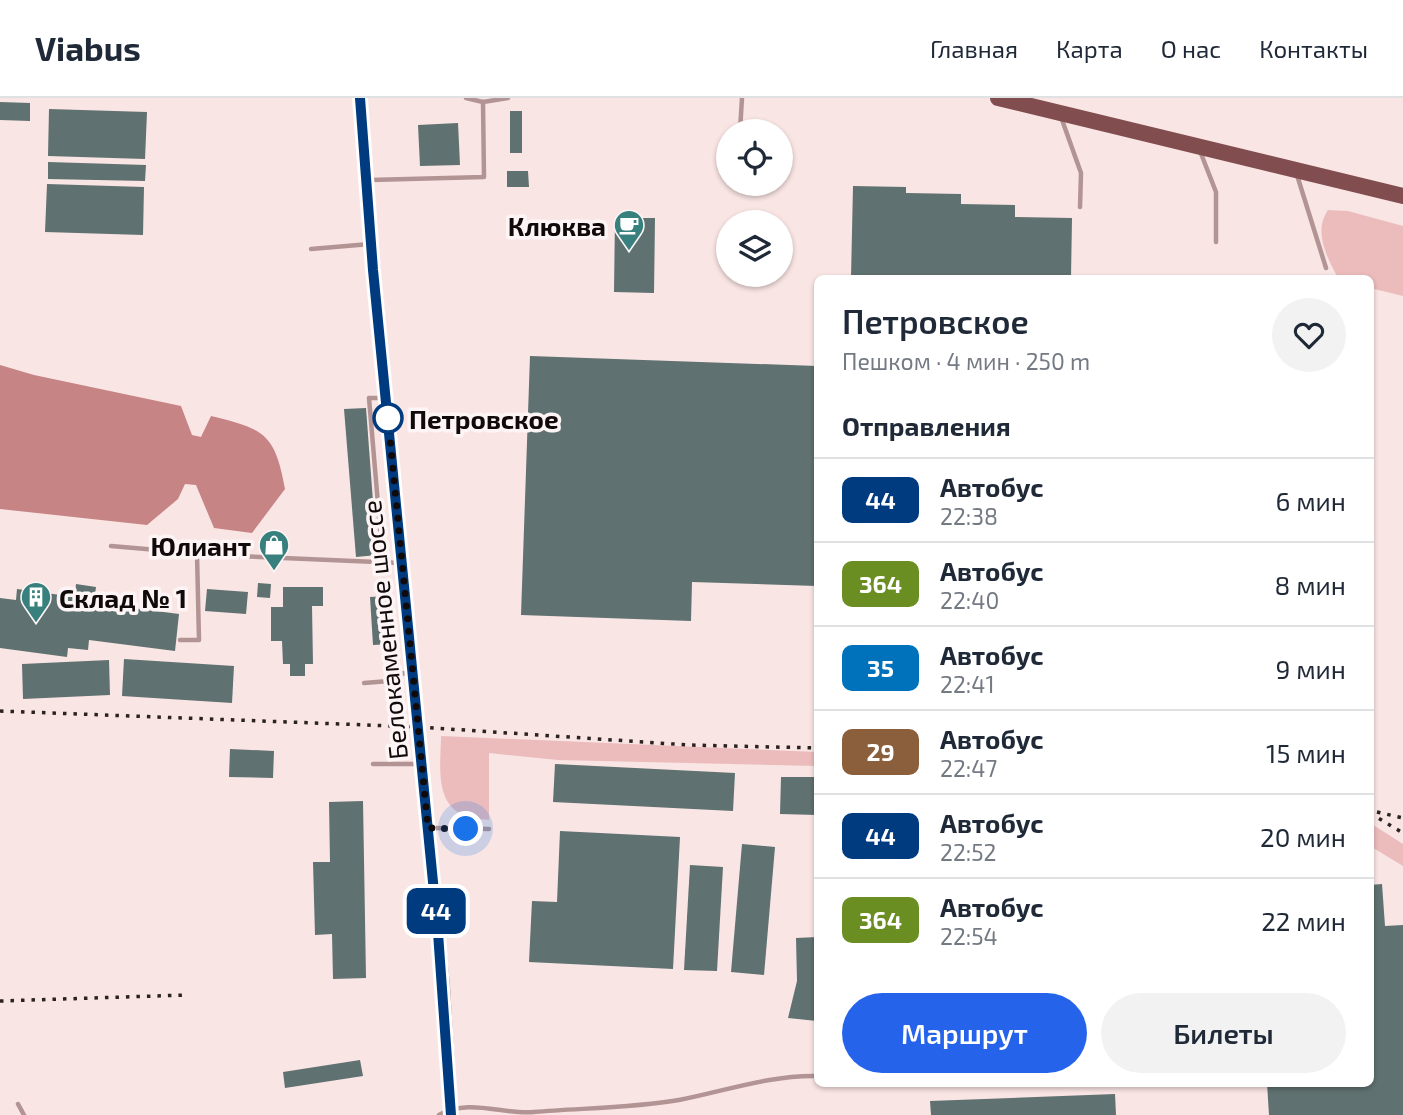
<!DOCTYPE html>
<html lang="ru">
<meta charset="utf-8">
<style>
:root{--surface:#fff;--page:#f2f2f3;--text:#1f2937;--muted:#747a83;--line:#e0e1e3;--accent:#2563eb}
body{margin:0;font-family:"Exo 2",sans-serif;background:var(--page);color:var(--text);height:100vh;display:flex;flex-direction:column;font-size:26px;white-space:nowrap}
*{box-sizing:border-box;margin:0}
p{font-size:23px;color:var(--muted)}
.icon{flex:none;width:38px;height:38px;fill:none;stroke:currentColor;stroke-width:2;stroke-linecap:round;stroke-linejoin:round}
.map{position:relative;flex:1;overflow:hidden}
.side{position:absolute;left:814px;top:177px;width:560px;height:812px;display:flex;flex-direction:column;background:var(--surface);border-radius:10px;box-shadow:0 2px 5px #0004}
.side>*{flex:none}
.badge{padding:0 14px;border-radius:10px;font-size:24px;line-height:46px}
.controls{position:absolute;left:716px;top:21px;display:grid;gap:14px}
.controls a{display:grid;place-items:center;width:77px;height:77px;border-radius:50%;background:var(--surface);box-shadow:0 2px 5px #0004;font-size:35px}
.you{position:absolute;width:35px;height:35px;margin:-18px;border:5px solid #fff;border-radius:50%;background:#1a73e8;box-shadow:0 0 0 10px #1a73e833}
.map>.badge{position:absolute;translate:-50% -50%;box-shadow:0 0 0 4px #fff}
h2{padding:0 28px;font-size:26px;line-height:63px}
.round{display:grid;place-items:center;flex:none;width:74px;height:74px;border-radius:37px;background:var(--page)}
.summary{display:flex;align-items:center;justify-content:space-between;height:119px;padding:0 28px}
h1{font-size:33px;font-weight:600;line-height:52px}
.button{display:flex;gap:14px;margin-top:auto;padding:14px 28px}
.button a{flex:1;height:80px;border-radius:42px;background:var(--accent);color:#fff;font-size:28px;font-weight:600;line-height:80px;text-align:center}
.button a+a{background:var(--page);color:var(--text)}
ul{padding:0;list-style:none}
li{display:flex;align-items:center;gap:21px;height:84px;padding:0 28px;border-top:2px solid var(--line)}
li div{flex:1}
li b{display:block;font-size:26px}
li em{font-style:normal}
li .badge{min-width:77px;font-weight:700;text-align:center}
header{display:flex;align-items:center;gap:42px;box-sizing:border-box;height:98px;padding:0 35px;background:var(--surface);border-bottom:2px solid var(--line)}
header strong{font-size:33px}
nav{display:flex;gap:38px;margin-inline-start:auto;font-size:24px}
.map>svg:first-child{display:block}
.green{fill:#ecbcbc}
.water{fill:#c68485}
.building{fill:#5f7170}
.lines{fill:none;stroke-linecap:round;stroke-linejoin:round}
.service{stroke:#b39494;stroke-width:4.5}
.secondary{stroke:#976b6b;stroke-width:14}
.primary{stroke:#814d4f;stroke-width:16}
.rail{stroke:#292221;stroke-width:3.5;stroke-dasharray:3.5 7;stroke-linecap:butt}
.line-casing{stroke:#fff;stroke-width:16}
.line{stroke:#003b80;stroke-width:10}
.walk{stroke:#100a0a;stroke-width:7;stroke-dasharray:0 12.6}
.stop-dot{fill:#fff;stroke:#003b80;stroke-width:3.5}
.labels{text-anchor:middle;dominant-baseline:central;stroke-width:7;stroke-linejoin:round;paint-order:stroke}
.poi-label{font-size:26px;font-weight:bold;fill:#100a0a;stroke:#fdf5f5;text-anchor:end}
.stop-label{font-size:26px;font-weight:bold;fill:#100a0a;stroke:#fdf5f5;text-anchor:start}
.street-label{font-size:26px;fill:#100a0a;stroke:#fdf5f5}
</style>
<header>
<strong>Viabus</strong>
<nav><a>Главная</a><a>Карта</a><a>О нас</a><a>Контакты</a></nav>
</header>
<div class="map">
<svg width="1403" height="1017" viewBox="0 0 1403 1017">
<rect width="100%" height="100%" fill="#f9e5e4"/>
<g class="green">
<path d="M1328,112l20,1 55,15v70l-33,-8v-10h-32c-11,-21 -25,-46 -10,-68z"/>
<path d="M441,638l376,16v14l-259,-6 -69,-7v67c-8,-1 -21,-2 -28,-6 -27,-14 -20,-53 -20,-78z"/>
<path d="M1370,725l33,21v22l-33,-20z"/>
</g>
<path class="water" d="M0,267l34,10 147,31 11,29 9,2 10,-21c53,13 64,17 74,73l-33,44 -38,-5 -18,-43 -11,-1 -7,15 -31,26 -147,-16z"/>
<g class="building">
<path d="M0,4l30,1v18l-30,-1z"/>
<path d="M49,11l98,3 -2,47 -97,-3z"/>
<rect x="510" y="13" width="12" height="42"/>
<path d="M458,25l2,42 -40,1 -2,-41z"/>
<path d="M48,64l98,3 -1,16 -97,-2z"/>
<path d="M507,73h21l1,16h-22z"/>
<path d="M47,86l97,3 -1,48 -98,-3z"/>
<path d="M853,88l53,1v6l55,1v10l54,1v12l57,1 -1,60h-220z"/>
<path d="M615,120h40l-1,75 -40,-1z"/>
<path d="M530,258l287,10v220l-125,-4 -1,39 -170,-6z"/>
<path d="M1370,286h4l-2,57h-2z"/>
<path d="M366,310l11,147 -21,2 -12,-148z"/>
<path d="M258,485l13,1 -1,14 -13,-1z"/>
<path d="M76,486l20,3 -2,16 85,11 -4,37 -86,-11 -1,10 -20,-2 -1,9 -67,-9v-50l16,2 1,-11 58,8z"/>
<path d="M283,489h40v19h-11l1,58h-8v12h-15v-12h-7l-1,-23h-11v-34h12z"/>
<path d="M207,491l41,3 -2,22 -41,-3z"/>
<path d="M390,498l2,48 -19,1 -3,-48z"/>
<path d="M124,561l110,7 -2,37 -110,-7z"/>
<path d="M109,562l1,35 -87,4 -1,-35z"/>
<path d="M230,651l44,2 -1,27 -44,-1z"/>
<path d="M555,666l180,9 -2,38 -180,-9z"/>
<path d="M781,679h36v38l-37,-1z"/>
<path d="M363,703l3,177 -33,1 -1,-45 -17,1 -2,-73h17l-1,-60z"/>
<path d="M560,733l120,6 -7,132 -144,-7 3,-61 25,1z"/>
<path d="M742,746l33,3 -11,128 -33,-3z"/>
<path d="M690,767l33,2 -6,104 -33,-1z"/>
<path d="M1382,786l3,42 18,-1v190h-134l-2,-32h103v-198z"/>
<path d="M817,839v84l-29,-3 9,-37 -1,-43z"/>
<path d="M360,962l3,16 -78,12 -2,-16z"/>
<path d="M1115,996l1,21h-185l-1,-14z"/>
</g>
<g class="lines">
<g class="service">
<path d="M466,0l17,4"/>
<path d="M1061,19l20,56 -1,34"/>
<path d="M740,33l2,-33"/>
<path d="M1200,53l16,41v50"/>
<path d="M1297,77l29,93"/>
<path d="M370,82l114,-3 -1,-75 25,-4"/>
<path d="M311,151l59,-5"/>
<path d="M111,448l104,9 185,8"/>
<path d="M383,465l-14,-165h15"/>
<path d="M180,542h19l-2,-86"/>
<path d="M364,585l25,-2 21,-11"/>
<path d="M373,666h45"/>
<path d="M430,730l59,1"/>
<path d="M18,1006l6,11"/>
<path d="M439,1017c31,-17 63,0 95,-3 48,-4 99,-4 145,-12 46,-9 91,-25 138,-24"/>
</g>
<path class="secondary" d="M360,0l11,146 72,742 8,129"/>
<path class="primary" d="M998,0l405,98"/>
<g class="rail">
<path d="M0,613l419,16 269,18 129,3"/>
<path d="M1377,714l26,6"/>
<path d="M1370,715l33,20"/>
<path d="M0,903l186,-6"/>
</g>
</g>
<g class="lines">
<g class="line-casing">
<path id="line" d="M360,0l13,172 65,663 13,182"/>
</g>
<use href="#line" class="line"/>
<path class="walk" d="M388,320l40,410 38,1"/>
</g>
<defs>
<g id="cafe-pin" transform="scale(1.575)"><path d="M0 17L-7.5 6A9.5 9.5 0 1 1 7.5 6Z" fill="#37807d" stroke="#fdf5f5"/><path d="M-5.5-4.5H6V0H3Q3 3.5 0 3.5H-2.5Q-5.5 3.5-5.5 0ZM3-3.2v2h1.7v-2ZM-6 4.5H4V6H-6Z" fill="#fff"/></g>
<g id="shop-pin" transform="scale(1.575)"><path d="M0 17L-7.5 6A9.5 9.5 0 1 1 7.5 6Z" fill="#37807d" stroke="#fdf5f5"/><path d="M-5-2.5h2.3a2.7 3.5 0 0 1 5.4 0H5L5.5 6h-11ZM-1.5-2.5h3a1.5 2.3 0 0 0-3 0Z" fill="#fff"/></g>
<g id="building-pin" transform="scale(1.575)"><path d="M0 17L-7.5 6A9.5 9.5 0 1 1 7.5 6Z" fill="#37807d" stroke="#fdf5f5"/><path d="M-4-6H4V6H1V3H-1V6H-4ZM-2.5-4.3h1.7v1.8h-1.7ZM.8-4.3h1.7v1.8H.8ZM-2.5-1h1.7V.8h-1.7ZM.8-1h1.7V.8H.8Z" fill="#fff"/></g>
</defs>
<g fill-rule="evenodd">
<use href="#cafe-pin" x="629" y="127"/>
<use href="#shop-pin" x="274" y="447"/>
<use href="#building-pin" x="36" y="499"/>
</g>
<circle class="stop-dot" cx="388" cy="320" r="14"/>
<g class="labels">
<g class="poi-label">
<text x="606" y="127">Клюква</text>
<text x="251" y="447">Юлиант</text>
<text x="59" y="499" text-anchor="start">Склад № 1</text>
</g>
<g class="stop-label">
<text x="409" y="320">Петровское</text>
</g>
<g class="street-label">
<text transform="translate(384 532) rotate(-96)">Белокаменное шоссе</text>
</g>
</g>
</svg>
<div class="controls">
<a><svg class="icon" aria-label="locate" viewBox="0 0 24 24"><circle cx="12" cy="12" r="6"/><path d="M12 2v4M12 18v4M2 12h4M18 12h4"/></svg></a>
<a><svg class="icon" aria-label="layers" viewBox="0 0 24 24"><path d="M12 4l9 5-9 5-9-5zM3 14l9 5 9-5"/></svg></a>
</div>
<div class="you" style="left:466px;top:731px"></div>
<b class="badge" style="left:436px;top:813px;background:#003b80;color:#fff">44</b>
<section class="side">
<div class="summary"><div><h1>Петровское</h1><p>Пешком · 4 мин · 250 m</p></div><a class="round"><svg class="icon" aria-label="heart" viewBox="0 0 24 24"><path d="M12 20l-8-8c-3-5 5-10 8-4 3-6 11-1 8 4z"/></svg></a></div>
<h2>Отправления</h2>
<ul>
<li><span class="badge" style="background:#003b80;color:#fff">44</span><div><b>Автобус</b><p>22:38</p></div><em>6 мин</em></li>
<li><span class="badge" style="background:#6b8e23;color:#fff">364</span><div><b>Автобус</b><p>22:40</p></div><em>8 мин</em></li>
<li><span class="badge" style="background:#0072bc;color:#fff">35</span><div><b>Автобус</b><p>22:41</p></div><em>9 мин</em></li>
<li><span class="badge" style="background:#8b5e3c;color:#fff">29</span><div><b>Автобус</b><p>22:47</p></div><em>15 мин</em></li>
<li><span class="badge" style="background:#003b80;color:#fff">44</span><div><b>Автобус</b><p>22:52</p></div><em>20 мин</em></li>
<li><span class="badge" style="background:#6b8e23;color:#fff">364</span><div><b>Автобус</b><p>22:54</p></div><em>22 мин</em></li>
</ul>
<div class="button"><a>Маршрут</a><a>Билеты</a></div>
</section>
</div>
